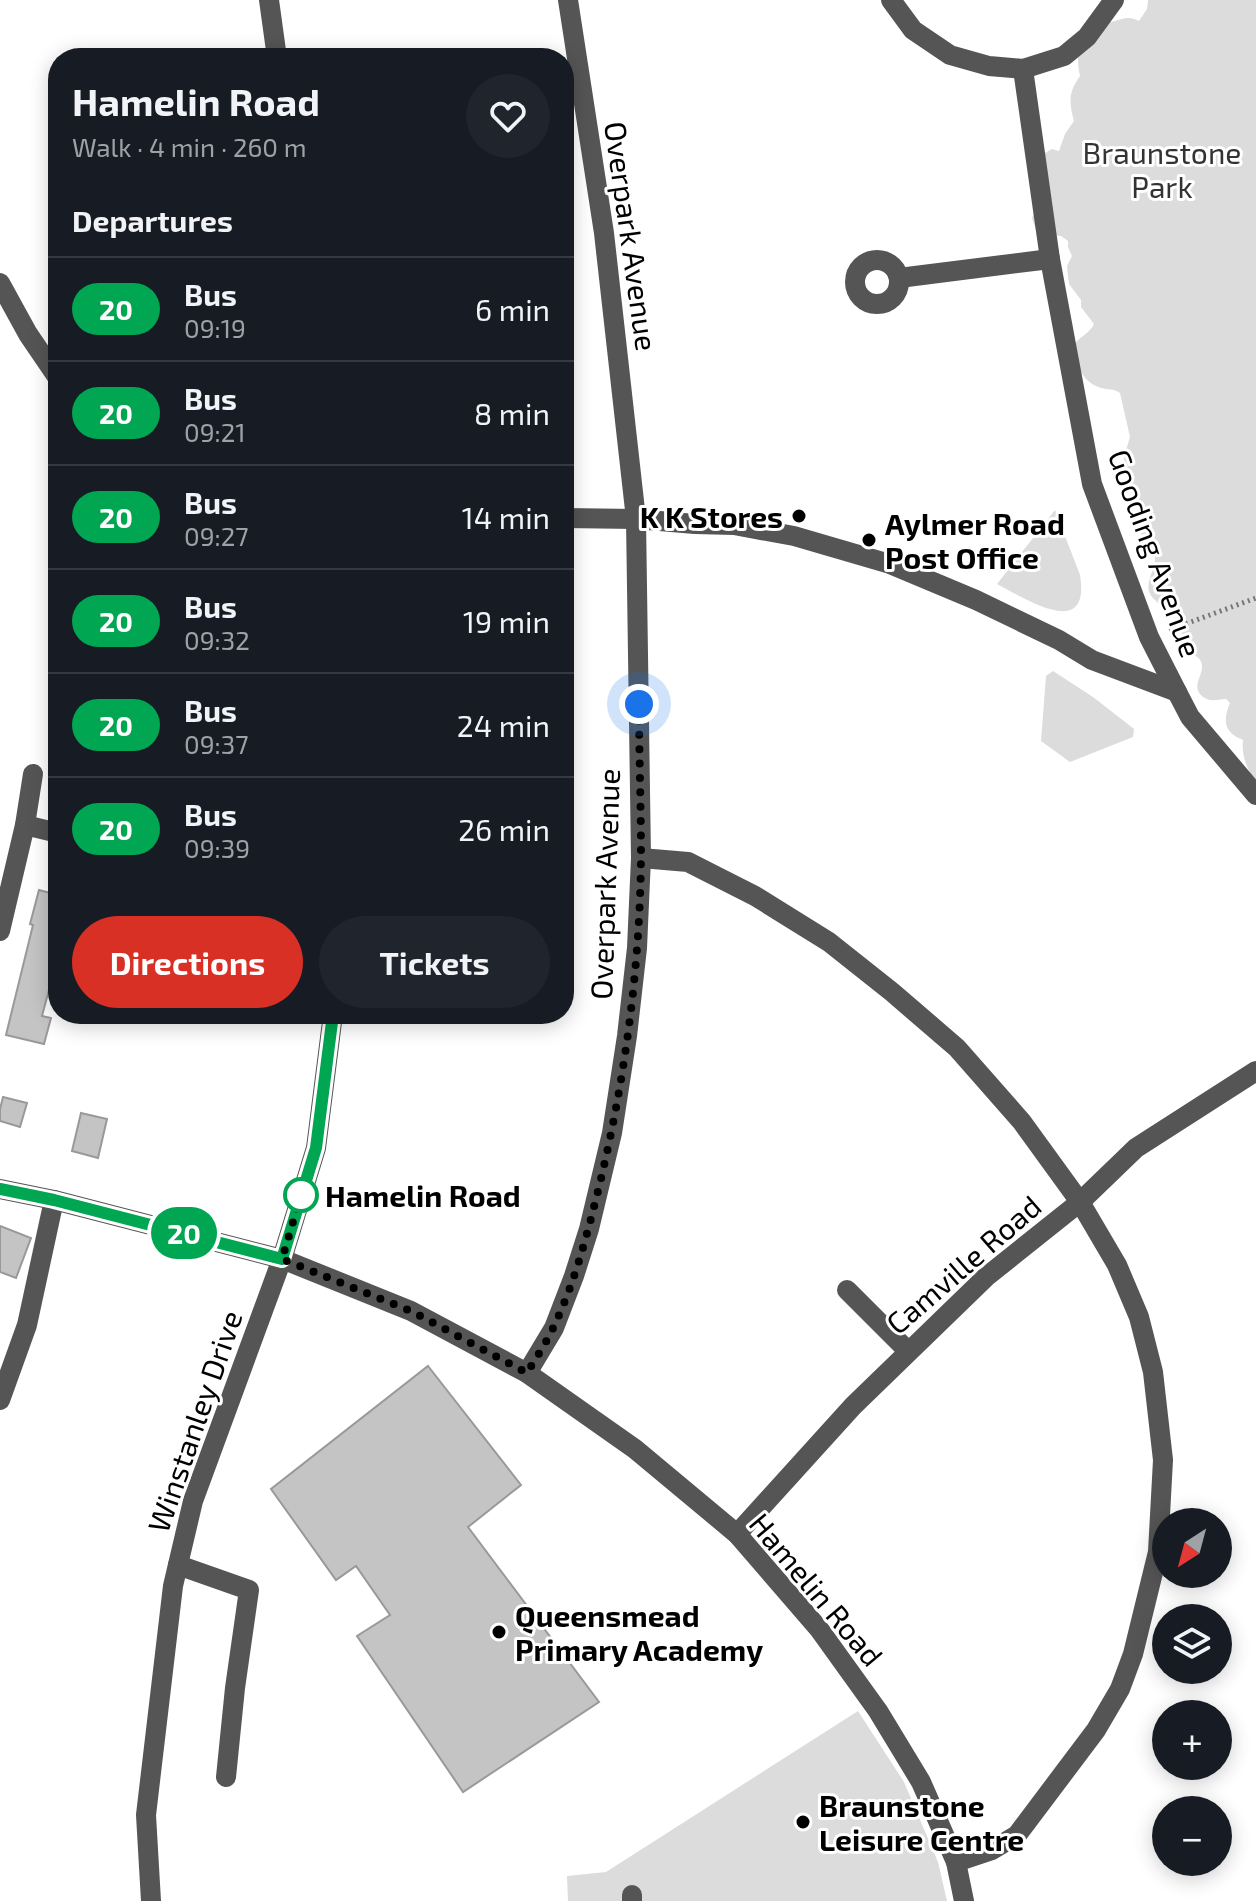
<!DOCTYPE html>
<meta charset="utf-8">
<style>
:root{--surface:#171b24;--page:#20242c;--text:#f1f3f6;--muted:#9ea1a6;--line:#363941;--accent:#d93025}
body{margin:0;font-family:"Exo 2",sans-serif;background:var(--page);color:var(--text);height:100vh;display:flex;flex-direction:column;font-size:30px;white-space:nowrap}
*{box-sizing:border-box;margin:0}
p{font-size:26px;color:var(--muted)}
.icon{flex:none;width:44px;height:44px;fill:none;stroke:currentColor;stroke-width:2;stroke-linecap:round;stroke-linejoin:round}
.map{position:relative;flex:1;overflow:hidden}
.drawer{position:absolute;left:48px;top:48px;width:526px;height:976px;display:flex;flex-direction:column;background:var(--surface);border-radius:32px;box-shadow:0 4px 20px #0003}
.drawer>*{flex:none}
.badge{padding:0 16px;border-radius:26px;font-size:28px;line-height:52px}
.needle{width:52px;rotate:216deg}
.tools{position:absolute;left:1152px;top:1508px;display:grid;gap:16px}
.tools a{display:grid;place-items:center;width:80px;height:80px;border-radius:50%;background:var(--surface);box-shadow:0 4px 20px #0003;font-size:40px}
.you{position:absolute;width:40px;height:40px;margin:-20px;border:6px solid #fff;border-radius:50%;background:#1a73e8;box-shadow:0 0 0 12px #1a73e833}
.map>.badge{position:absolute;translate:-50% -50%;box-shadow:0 0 0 4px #fff}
h2{padding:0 24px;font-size:30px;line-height:72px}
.round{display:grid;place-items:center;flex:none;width:84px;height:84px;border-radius:42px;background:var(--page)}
.summary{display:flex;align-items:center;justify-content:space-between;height:136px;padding:0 24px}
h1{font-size:38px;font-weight:700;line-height:60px}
.cta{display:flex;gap:16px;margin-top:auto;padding:16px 24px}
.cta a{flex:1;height:92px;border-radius:48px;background:var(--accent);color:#fff;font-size:32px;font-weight:700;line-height:92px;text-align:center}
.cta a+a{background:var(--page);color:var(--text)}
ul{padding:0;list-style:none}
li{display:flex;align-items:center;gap:24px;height:104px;padding:0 24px;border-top:2px solid var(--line)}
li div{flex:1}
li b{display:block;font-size:30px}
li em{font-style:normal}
li .badge{min-width:88px;font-weight:700;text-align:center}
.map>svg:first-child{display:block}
.green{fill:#dcdcdc}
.building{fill:#c4c4c4;stroke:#999;stroke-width:2}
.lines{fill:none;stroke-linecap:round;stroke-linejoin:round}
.path{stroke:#777;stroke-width:5;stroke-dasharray:2 4;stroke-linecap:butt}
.minor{stroke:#555;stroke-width:20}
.line-casing{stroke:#fff;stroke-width:18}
.line{stroke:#00a651;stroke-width:12}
.walk{stroke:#000;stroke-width:8;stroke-dasharray:0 14.4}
.poi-dot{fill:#000;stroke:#fff;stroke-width:3}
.stop-dot{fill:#fff;stroke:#00a651;stroke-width:4}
.labels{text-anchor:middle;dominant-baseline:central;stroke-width:6;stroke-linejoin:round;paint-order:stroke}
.park-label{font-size:30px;fill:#333;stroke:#fff}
.street-label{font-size:30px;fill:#000;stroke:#fff}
.poi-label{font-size:30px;font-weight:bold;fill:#000;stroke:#fff;text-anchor:start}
.stop-label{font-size:30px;font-weight:bold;fill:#000;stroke:#fff;text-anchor:start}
</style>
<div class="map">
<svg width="1256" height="1901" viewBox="0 0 1256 1901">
<rect width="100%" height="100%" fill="#fff"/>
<g class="green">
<path d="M1148,0h108v784c-8,-14 -15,-27 -13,-44 -20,-8 -20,-20 -13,-37l-4,-4c-9,1 -18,3 -24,-3 -13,-11 6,-24 -2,-36 0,-1 -9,-8 -9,-8 -11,-12 -11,-28 -13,-43 -10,0 -16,-2 -23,-9 -17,-15 5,-31 -1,-48 -5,-19 -27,-17 -14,-43l-3,-9 -7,-9 -4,-14 -2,-20 6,-20 -10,-44c-7,-5 -11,-3 -19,-5 -21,-7 -24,-24 -27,-43 5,-8 16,-12 20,-21l-13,-17v-7l-12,-16 -2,-18 5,-10 -4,-9v-6l-7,-5 -24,-3 -5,-15 3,-8 6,-51 4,-6 7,-4 7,2 6,-17 9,-13c-5,-19 -6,-28 6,-45 -4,-17 -3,-42 16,-50 6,-2 13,-3 19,-5 9,-3 15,-5 24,0l8,-12z"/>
<path d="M1055,510l25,65c11,67 -56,23 -83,9z"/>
<path d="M1053,671l40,26 41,32 -1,8 -63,25 -29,-21 5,-65z"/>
<path d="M858,1711l46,71 34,80 9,39h-379l-1,-25 39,-4z"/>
</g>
<g class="building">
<path d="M39,890l19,5v61l-16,60 9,2 -7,26 -38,-9 27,-110 -3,-1z"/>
<path d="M3,1097l24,6 -7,24 -20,-6v-12z"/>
<path d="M81,1113l26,6 -9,39 -26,-7z"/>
<path d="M0,1226l31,12 -15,40 -16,-6z"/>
<path d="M428,1366l93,119 -53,42 131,175 -136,90 -106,-156 33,-21 -34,-49 -20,14 -65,-91z"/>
</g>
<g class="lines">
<path class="path" d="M1169,630l87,-32"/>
<g class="minor">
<path d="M269,0l8,58"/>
<path d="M891,0l22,30 37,25 39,11 34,3 41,-13 23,-19 27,-37"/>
<path d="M1023,69l27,190 42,225 57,153 28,55 13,25 66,78"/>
<circle cx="877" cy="282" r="22"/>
<path d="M899,278l151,-19"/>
<path d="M0,283l28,51 30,44"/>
<path d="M564,518l72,1 59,5 39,1 60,11 96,28 86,36 83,40 33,20 85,32"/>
<path d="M25,825l8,-51"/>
<path d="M641,858l47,4 67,34 74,46 63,50 65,56 65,74 58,80 37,63 22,52 14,55 10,88 -5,92 -25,102 -13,35 -24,41 -79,105 -25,15 -36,12"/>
<path d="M0,931l25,-106 33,8"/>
<path d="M0,1189l54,11 228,59 129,52 116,62 108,76 102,85 82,95 59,82 43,71 35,80 8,39"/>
<path d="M847,1290l61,61"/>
<path d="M527,1373l27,-45 20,-52 15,-47 23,-96 15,-97 10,-88 4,-90 -5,-339 -32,-286 -36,-233"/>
<path d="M0,1400l27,-75 27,-125"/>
<path d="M737,1534l116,-128 133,-129 94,-75 56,-54 120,-77"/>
<path d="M178,1565l71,25 -14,98 -9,89"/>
<path d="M632,1895v6"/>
<path d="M151,1901l-5,-86 27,-229 20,-85 89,-242 34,-111 17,-134"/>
</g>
</g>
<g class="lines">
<g class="line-casing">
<path id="line" d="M0,1189l54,11 228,59 34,-111 17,-134"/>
</g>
<use href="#line" class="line"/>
<path class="walk" d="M301,1195l-19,64 129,52 116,62c9,-15 20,-31 27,-47 21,-44 33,-91 45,-139 26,-107 41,-220 42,-331 0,-51 -2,-101 -2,-152"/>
</g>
<g class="poi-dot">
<circle cx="799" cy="516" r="8"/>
<circle cx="869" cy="540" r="8"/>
<circle cx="499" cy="1632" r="8"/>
<circle cx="803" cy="1822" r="8"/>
</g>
<circle class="stop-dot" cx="301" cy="1195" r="16"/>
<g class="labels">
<g class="park-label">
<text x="1162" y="152">Braunstone<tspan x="1162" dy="34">Park</tspan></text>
</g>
<g class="street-label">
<text transform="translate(632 236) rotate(82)">Overpark Avenue</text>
<text transform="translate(1156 553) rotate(70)">Gooding Avenue</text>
<text transform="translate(604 884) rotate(-88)">Overpark Avenue</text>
<text transform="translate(963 1264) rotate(-41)">Camville Road</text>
<text transform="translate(194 1421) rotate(-71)">Winstanley Drive</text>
<text transform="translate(817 1589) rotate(50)">Hamelin Road</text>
</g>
<g class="poi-label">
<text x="783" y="516" text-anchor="end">K K Stores</text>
<text x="885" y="523">Aylmer Road<tspan x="885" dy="34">Post Office</tspan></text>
<text x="515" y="1615">Queensmead<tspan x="515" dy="34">Primary Academy</tspan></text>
<text x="819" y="1805">Braunstone<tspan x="819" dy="34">Leisure Centre</tspan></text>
</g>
<g class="stop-label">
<text x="325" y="1195">Hamelin Road</text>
</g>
</g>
</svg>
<div class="tools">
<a><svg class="needle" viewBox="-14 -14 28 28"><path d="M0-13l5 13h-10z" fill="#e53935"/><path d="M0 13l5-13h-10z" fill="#9ea1a6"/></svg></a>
<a><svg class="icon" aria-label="layers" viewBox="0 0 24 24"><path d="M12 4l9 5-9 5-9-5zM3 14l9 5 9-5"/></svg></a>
<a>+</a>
<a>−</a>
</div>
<div class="you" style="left:639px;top:704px"></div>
<b class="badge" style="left:184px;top:1233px;background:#00a651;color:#fff">20</b>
<section class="drawer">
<div class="summary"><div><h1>Hamelin Road</h1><p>Walk · 4 min · 260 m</p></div><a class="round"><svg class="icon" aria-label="heart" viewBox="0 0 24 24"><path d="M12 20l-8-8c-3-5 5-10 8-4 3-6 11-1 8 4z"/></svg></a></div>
<h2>Departures</h2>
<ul>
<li><span class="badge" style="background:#00a651;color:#fff">20</span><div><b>Bus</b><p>09:19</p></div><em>6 min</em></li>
<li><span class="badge" style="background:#00a651;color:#fff">20</span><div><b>Bus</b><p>09:21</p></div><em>8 min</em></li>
<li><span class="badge" style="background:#00a651;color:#fff">20</span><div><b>Bus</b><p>09:27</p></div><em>14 min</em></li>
<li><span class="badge" style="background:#00a651;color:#fff">20</span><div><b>Bus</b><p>09:32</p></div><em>19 min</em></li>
<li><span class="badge" style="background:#00a651;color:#fff">20</span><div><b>Bus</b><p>09:37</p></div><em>24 min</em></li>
<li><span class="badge" style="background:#00a651;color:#fff">20</span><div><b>Bus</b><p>09:39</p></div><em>26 min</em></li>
</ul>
<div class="cta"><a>Directions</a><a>Tickets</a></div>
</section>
</div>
